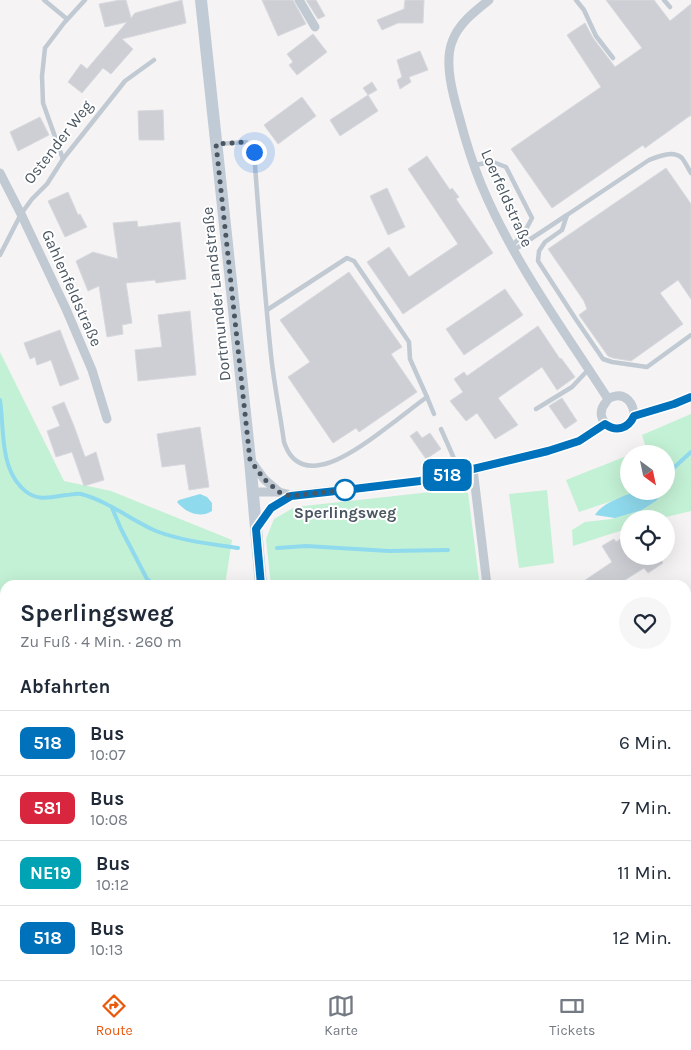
<!DOCTYPE html>
<html lang="de">
<meta charset="utf-8">
<style>
:root{--surface:#fff;--page:#f6f6f7;--text:#1f2937;--muted:#747a83;--line:#e0e1e3;--accent:#ea580c}
body{margin:0;font-family:Karla,sans-serif;background:var(--page);color:var(--text);height:100vh;display:flex;flex-direction:column;font-size:19px;white-space:nowrap}
*{box-sizing:border-box;margin:0}
p{font-size:16px;color:var(--muted)}
.icon{flex:none;width:28px;height:28px;fill:none;stroke:currentColor;stroke-width:2;stroke-linecap:round;stroke-linejoin:round}
.map{position:relative;flex:1;overflow:hidden}
.sheet{position:absolute;left:0px;top:580px;width:691px;height:400px;display:flex;flex-direction:column;background:var(--surface);border-radius:15px 15px 0 0;box-shadow:0 5px 20px #0002}
.sheet>*{flex:none}
.badge{padding:0 10px;border-radius:8px;font-size:18px;line-height:32px}
.needle{width:32px;rotate:147deg}
.tools{position:absolute;left:620px;top:445px;display:grid;gap:10px}
.tools a{display:grid;place-items:center;width:55px;height:55px;border-radius:50%;background:var(--surface);box-shadow:0 5px 20px #0002;font-size:25px}
.you{position:absolute;width:25px;height:25px;margin:-12px;border:4px solid #fff;border-radius:50%;background:#1a73e8;box-shadow:0 0 0 8px #1a73e833}
.map>.badge{position:absolute;translate:-50% -50%;box-shadow:0 0 0 2px #fff}
h2{padding:0 20px;font-size:19px;line-height:45px}
.round{display:grid;place-items:center;flex:none;width:52px;height:52px;border-radius:26px;background:var(--page)}
.summary{display:flex;align-items:center;justify-content:space-between;height:85px;padding:0 20px}
h1{font-size:24px;font-weight:700;line-height:38px}
ul{padding:0;list-style:none}
li{display:flex;align-items:center;gap:15px;height:65px;padding:0 20px;border-top:1px solid var(--line)}
li div{flex:1}
li b{display:block;font-size:19px}
li em{font-style:normal}
li .badge{min-width:55px;font-weight:700;text-align:center}
.tab-bar{display:flex;justify-content:space-around;align-items:center;height:70px;border-top:1px solid var(--line);background:var(--surface);font-size:14px;color:var(--muted)}
.tab-bar a{display:grid;justify-items:center;gap:2px}
.tab-bar .current{color:var(--accent)}
.map>svg:first-child{display:block}
.green{fill:#c3f1d5}
.water{fill:#90daee}
.lines{fill:none;stroke-linecap:round;stroke-linejoin:round}
.stream{stroke:#90daee;stroke-width:4}
.building{fill:#cdcfd5;stroke:#d7d9de}
.service{stroke:#c1cad2;stroke-width:4.5}
.minor{stroke:#c1cad2;stroke-width:9}
.secondary{stroke:#c1cbd6;stroke-width:12}
.line-casing{stroke:#fff;stroke-width:11}
.line{stroke:#0072bc;stroke-width:8}
.walk{stroke:#4a5661;stroke-width:5;stroke-dasharray:0 9}
.stop-dot{fill:#fff;stroke:#0072bc;stroke-width:2.5}
.labels{text-anchor:middle;dominant-baseline:central;stroke-width:4;stroke-linejoin:round;paint-order:stroke}
.street-label{font-size:16px;fill:#4a5661;stroke:#fff}
.stop-label{font-size:16px;font-weight:bold;fill:#4a5661;stroke:#fff}
</style>
<div class="map">
<svg width="691" height="980" viewBox="0 0 691 980">
<rect width="100%" height="100%" fill="#f5f3f3"/>
<g class="green">
<path d="M0,352l64,129 47,10 121,49 -7,45h-220v390h141l-1,5h-145z"/>
<path d="M691,414v97l-33,8h-29v9l-56,18 -1,-16 13,-8 26,-3 31,-9 14,-9 8,-10h2l3,-13 -3,2v-26h-33l13,-6 -4,-13z"/>
<path d="M629,455v36h7l-18,8 -39,13 -13,-32z"/>
<path d="M458,489l10,4 11,86 -1,6h-207l-5,-46 8,-20 21,-12z"/>
<path d="M547,490l7,73 -35,5 -10,-74z"/>
<path d="M219,975h58v5h-59z"/>
</g>
<g class="water">
<path d="M636,491h28l-8,10 -14,9 -27,8 -20,-3c8,-13 28,-18 41,-24z"/>
<path d="M200,494l7,3 5,6v8c-12,8 -27,1 -35,-9l2,-2z"/>
</g>
<g class="lines">
<g class="stream">
<path d="M0,400c4,27 0,66 21,87 14,15 27,11 45,8 5,0 10,-2 15,-1 27,7 50,26 75,37 26,10 55,13 82,17"/>
<path d="M669,476l-1,-3 23,-21"/>
<path d="M112,508l9,21 26,50 8,6"/>
<path d="M277,548l29,-2 83,5 59,-1"/>
<path d="M157,980v-5"/>
</g>
</g>
<g class="building">
<path d="M120,0h6l5,18 4,-5 47,-13 4,23 -64,16 11,10 -22,25 -8,-6 -21,25 -14,-11 13,-18 6,5 40,-47 -22,5 -6,-23z"/>
<path d="M262,0h31l13,24 -28,12z"/>
<path d="M306,0h10l9,16 -7,3z"/>
<path d="M405,0h19l-1,23h-25l-16,7 -5,-10 27,-11z"/>
<path d="M606,0h48l16,21 21,-17v111l-46,33 -2,-3 -91,63 -41,-59 90,-62 -34,-52 18,-12 8,15 22,29 27,-19z"/>
<path d="M313,34l14,18 -30,23 -8,-10 4,-3 -6,-8z"/>
<path d="M420,51l8,19 -19,7 2,5 -11,7 -3,-9 5,-3 -5,-17z"/>
<path d="M372,82l5,8 -9,5 -5,-7z"/>
<path d="M368,95l10,16 -38,25 -10,-16z"/>
<path d="M302,97l14,19 -38,28 -14,-19z"/>
<path d="M163,110l1,30h-25l-1,-29z"/>
<path d="M40,117l9,18 -31,16 -8,-19z"/>
<path d="M427,156l23,34 2,-2 7,9 -3,2 37,54 -90,61 -36,-52 22,-15 20,30 49,-33 -50,-75z"/>
<path d="M666,168l25,36v95l-13,-19 -18,13 23,31 -52,37 -18,-3 -5,-2 -29,-41 8,-6 -3,-8 -36,-52z"/>
<path d="M387,188l18,39 -17,8 -18,-39z"/>
<path d="M68,192l10,23 2,-1 7,13 -22,10 -17,-36z"/>
<path d="M137,221l1,6 42,-5 6,57 -30,4 -1,-3 -29,3 6,40 -10,2 1,9 -16,3 -8,-51 -11,5 -12,-30 17,-9 25,7 -5,-36z"/>
<path d="M349,272l53,75 -11,7 26,38 -58,40 -3,-4 -23,15 -45,-66 22,-15 -30,-42z"/>
<path d="M505,289l18,26 -59,40 -18,-26z"/>
<path d="M190,311l6,64 -58,6 -3,-31 27,-3 -4,-32z"/>
<path d="M538,326l22,33 1,-1 14,19 -18,13 -15,-23 -44,31 20,27 -23,14 -18,-26 -11,8 -16,-20 13,-9 -9,-13 10,-7 3,4z"/>
<path d="M60,330l19,49 -19,7 -9,-26 -14,5 -2,-8 -5,2 -6,-16z"/>
<path d="M562,398l15,23 -12,8 -16,-23z"/>
<path d="M64,402l10,24 11,31 11,-5 8,28 -20,6 -12,-34 -16,5 -9,-26 13,-5 -8,-19z"/>
<path d="M200,427l9,60 -20,3 -4,-26 -23,3 -5,-33z"/>
<path d="M417,431l5,7 8,-5 11,16 -15,10 -16,-23z"/>
<path d="M629,537v19h29l5,7 -15,10 -4,-5 -27,17h-39l34,-23 -10,-16 12,-7 2,3 4,-3 1,3z"/>
</g>
<g class="lines">
<g class="service">
<path d="M44,0l23,19"/>
<path d="M576,0l8,10 12,26 17,22"/>
<path d="M664,0l6,7"/>
<path d="M218,144l28,-2 3,2 5,8c5,68 10,135 17,203 3,29 9,58 13,87 17,52 77,5 102,-14 14,-10 27,-21 41,-31l-17,-38 -1,-17 -55,-81 -7,-3 -80,52"/>
<path d="M63,159l-20,-56 -1,-27 3,-28 19,-25 21,-23"/>
<path d="M474,165l19,-3 13,5 26,51 -8,15 -12,13"/>
<path d="M691,173c-3,-5 -6,-11 -9,-15 -9,-8 -23,-2 -33,2l-82,55 -5,15 -17,12 -6,9 -1,10 37,57 28,41 9,3 35,5 44,-32"/>
<path d="M514,250l53,-35"/>
<path d="M0,255l21,-41 11,-15 15,-15 16,-25 39,-49 23,-29 29,-21"/>
<path d="M427,397l7,17"/>
<path d="M536,409l36,-22 16,-17"/>
<path d="M441,429l19,43"/>
<path d="M332,975l1,5"/>
</g>
<g class="minor">
<path d="M299,0l16,27"/>
<path d="M489,0c-14,11 -31,24 -37,42 -8,21 1,53 7,74 6,23 13,46 22,68 32,77 82,145 127,215"/>
<path d="M0,173l21,41 45,95 26,61 15,49"/>
<path d="M634,416c0,-12 -8,-24 -22,-19 -4,1 -4,2 -6,5 -17,19 16,41 28,14l41,-12 16,-7"/>
<path d="M251,461l13,18 15,13"/>
<path d="M473,469l14,116"/>
<path d="M253,492h26l12,3 129,-14 53,-12 75,-18 31,-10 26,-17"/>
<path d="M256,529l15,-21 20,-13"/>
<path d="M561,585h3"/>
<path d="M686,794l5,13"/>
<path d="M408,975l1,5"/>
<path d="M473,980l6,-5"/>
<path d="M685,980l6,-11"/>
</g>
<g class="secondary">
<path d="M201,0l49,460 11,125"/>
<path d="M297,975l1,5"/>
</g>
</g>
<g class="lines">
<g class="line-casing">
<path id="line" d="M261,585l-5,-56 15,-21 20,-12 54,-6 75,-9 53,-12 75,-18 31,-10 26,-17c11,8 23,5 29,-8l40,-12 17,-7"/>
</g>
<use href="#line" class="line"/>
<path class="walk" d="M254,152l-5,-8 -3,-2 -30,2 34,316 14,19 15,13 12,4 54,-6"/>
</g>
<circle class="stop-dot" cx="345" cy="490" r="10"/>
<g class="labels">
<g class="street-label">
<text transform="translate(58 142) rotate(-52)">Ostender Weg</text>
<text transform="translate(507 198) rotate(66)">Loerfeldstraße</text>
<text transform="translate(72 288) rotate(66)">Gahlenfeldstraße</text>
<text transform="translate(216 294) rotate(-96)">Dortmunder Landstraße</text>
</g>
<g class="stop-label">
<text x="345" y="512">Sperlingsweg</text>
</g>
</g>
</svg>
<div class="tools">
<a><svg class="needle" viewBox="-14 -14 28 28"><path d="M0-13l5 13h-10z" fill="#e53935"/><path d="M0 13l5-13h-10z" fill="#747a83"/></svg></a>
<a><svg class="icon" aria-label="locate" viewBox="0 0 24 24"><circle cx="12" cy="12" r="6"/><path d="M12 2v4M12 18v4M2 12h4M18 12h4"/></svg></a>
</div>
<div class="you" style="left:254px;top:152px"></div>
<b class="badge" style="left:447px;top:475px;background:#0072bc;color:#fff">518</b>
<section class="sheet">
<div class="summary"><div><h1>Sperlingsweg</h1><p>Zu Fuß · 4 Min. · 260 m</p></div><a class="round"><svg class="icon" aria-label="heart" viewBox="0 0 24 24"><path d="M12 20l-8-8c-3-5 5-10 8-4 3-6 11-1 8 4z"/></svg></a></div>
<h2>Abfahrten</h2>
<ul>
<li><span class="badge" style="background:#0072bc;color:#fff">518</span><div><b>Bus</b><p>10:07</p></div><em>6 Min.</em></li>
<li><span class="badge" style="background:#d7263d;color:#fff">581</span><div><b>Bus</b><p>10:08</p></div><em>7 Min.</em></li>
<li><span class="badge" style="background:#00a3b4;color:#fff">NE19</span><div><b>Bus</b><p>10:12</p></div><em>11 Min.</em></li>
<li><span class="badge" style="background:#0072bc;color:#fff">518</span><div><b>Bus</b><p>10:13</p></div><em>12 Min.</em></li>
</ul>
</section>
</div>
<nav class="tab-bar">
<a class="current"><svg class="icon" aria-label="directions" viewBox="0 0 24 24"><path d="M12 3l9 9-9 9-9-9zM9 14v-3h6M13 9l2 2-2 2"/></svg>Route</a>
<a><svg class="icon" aria-label="map" viewBox="0 0 24 24"><path d="M3 6l6-2 6 2 6-2v14l-6 2-6-2-6 2zM9 4v14M15 6v14"/></svg>Karte</a>
<a><svg class="icon" aria-label="tickets" viewBox="0 0 24 24"><path d="M3 7h18v10H3zM15 7v10"/></svg>Tickets</a>
</nav>
